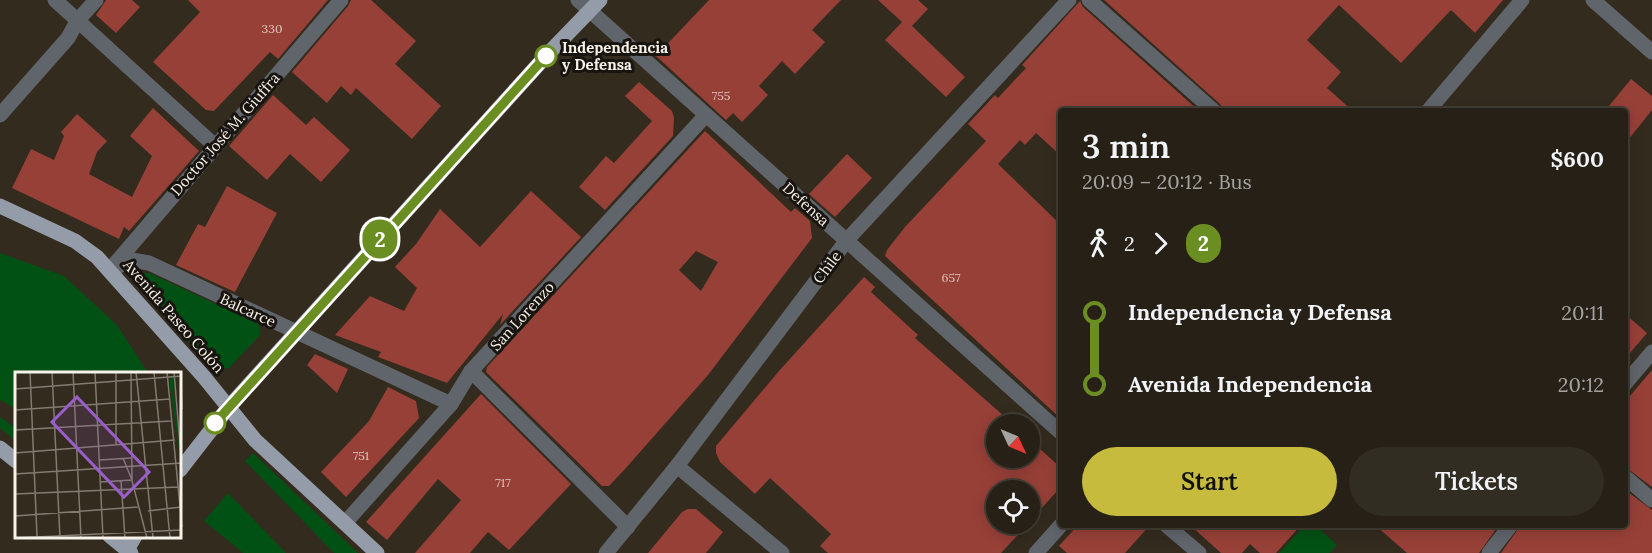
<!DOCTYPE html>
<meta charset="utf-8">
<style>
:root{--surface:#262016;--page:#322d23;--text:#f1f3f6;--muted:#a4a3a1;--line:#423e35;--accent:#c6bb3c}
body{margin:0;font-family:Lora,serif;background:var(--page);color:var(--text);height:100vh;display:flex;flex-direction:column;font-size:22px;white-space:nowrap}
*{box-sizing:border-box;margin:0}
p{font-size:20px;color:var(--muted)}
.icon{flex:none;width:33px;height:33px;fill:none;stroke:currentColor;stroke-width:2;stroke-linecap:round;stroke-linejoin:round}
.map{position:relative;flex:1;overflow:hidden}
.sheet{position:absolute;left:1058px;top:108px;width:570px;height:420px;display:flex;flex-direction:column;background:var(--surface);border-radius:6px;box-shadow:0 3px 15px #0003,0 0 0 2px var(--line)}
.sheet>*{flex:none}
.badge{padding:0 12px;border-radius:20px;font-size:21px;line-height:39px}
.needle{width:39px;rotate:134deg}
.tools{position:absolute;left:986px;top:414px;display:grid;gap:12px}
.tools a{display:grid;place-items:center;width:54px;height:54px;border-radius:50%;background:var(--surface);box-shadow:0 3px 15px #0003,0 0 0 2px var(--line);font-size:30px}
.map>.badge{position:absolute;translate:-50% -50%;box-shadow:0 0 0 3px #fff}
.legs{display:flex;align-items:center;gap:9px;height:66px;padding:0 24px;font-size:20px}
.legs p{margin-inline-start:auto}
.summary{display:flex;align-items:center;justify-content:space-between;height:102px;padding:0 24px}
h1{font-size:33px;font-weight:600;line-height:45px}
.cta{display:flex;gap:12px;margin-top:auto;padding:12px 24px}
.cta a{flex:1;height:69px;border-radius:36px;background:var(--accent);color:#111;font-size:24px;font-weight:600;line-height:69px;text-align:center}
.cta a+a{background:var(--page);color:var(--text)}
ul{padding:0 24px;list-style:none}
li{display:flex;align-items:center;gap:21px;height:72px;font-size:22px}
li i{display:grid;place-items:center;width:9px;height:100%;margin:0 8px;background:currentColor}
li i::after{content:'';width:15px;height:15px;margin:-8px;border:4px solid;border-radius:50%;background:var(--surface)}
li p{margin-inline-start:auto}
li:first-child i{background:linear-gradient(#0000 50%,currentColor 0)}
li:last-child i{background:linear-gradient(currentColor 50%,#0000 0)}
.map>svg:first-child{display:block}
.green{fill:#025114}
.building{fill:#974038;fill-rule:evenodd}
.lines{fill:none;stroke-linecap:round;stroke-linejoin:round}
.minor{stroke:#60646b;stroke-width:15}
.primary{stroke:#939ca8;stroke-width:15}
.line-1-casing{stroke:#fff;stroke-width:14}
.line-1{stroke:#6b8e23;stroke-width:9}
.stop-1-dot{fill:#fff;stroke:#6b8e23;stroke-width:3}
.labels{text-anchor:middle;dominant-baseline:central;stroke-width:6;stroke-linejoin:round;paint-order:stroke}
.number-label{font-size:12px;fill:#e0c6be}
.stop-label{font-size:15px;font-weight:bold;fill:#f8f2ea;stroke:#18140f;text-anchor:start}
.street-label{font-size:15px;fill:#f8f2ea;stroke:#18140f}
.inset-road{fill:none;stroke:#827b70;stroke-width:1.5}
.view{fill:#9a5eca;fill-opacity:0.15;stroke:#9a5eca;stroke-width:3}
.inset-edge{fill:none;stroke:#f8f2ea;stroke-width:3}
</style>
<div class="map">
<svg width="1652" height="553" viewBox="0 0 1652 553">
<rect width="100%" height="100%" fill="#332b1e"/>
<g class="green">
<path d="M0,253l64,23 53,49 31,48h-132v36l-16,-9z"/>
<path d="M142,273h7l110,51 1,11 -31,33 -8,1 -11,-4 -72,-79 -1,-7z"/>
<path d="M0,417l16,11v13l-16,-13z"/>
<path d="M253,453l105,100h-24l-89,-92z"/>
<path d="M228,493l58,60h-43l-39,-32z"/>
<path d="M1305,525h10l22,20 -7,8h-51z"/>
</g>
<g class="building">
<path d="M106,0h26l8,7 -24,26 -20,-18z"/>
<path d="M188,0h140l-50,59 -8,-7 -56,59 -8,-1 -53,-48 47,-50z"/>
<path d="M351,0h20l45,41 -21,23 46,42 -29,33 -56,-51 -5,7 -10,-9 -14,17 -35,-31 56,-66z"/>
<path d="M709,0h132l-29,30 13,12 -30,32 -13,-13 -23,25 9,9 -26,27 -9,-9 -7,7 -70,-64z"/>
<path d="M878,0h40l10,9 -16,17 53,51 -19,20 -61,-57 17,-18z"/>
<path d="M1104,0h399l-28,33 -24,-23 -50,53 -62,-58 -32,35 34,32 -14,16 26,23h-129l-4,-7z"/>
<path d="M1080,1l3,6 116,104h-139v44l-24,-22 -11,12 -5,-5 -22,24 62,60v194l-175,-162 2,-6 18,-23 81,-86 -18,-17 27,-29 3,3 28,-30 -4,-3z"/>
<path d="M1631,79l21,17v14l-28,35v-34h-19z"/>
<path d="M639,82l33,29 2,7 -1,18 -68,74 -26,-23 27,-31 8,7 38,-42 -27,-25z"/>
<path d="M273,95l33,30 8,-8 36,33 -29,32 -31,-28 -23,26 -38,-34z"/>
<path d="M153,108l46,43 -70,80 -5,-4 -5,12 -107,-51 19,-39 23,11 10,-24 -3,-4 16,-18 30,27 -10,11 -8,22 43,23 20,-41 -22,-20z"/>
<path d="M705,131l86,81 4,-4 15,13 2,17 -104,137 -83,94 -16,17h-7l-116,-114 1,-5zM696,251l22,11 -17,29 -22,-21z"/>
<path d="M847,154l25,24 -37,39 -26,-23z"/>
<path d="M227,186l50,27 -42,79 -59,-27 22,-41 7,3z"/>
<path d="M531,191l50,46 -81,88 3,-11 -56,69 -69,-26 3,-5 -46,-17 35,-39 34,15 13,-23 -22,-21 21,-23 24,-35 40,38z"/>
<path d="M864,277l11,10 -4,5 47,43 -3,3 98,86h-17v34h33v-19l31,28v21l-31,34v-32h-33v34h32l-27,29h-173l-8,-7 11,-12 -61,-56 -15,16 -35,-32 -4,-9v-7l63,-75z"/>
<path d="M1624,313l23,20 -23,27z"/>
<path d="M315,354l33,15 -11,24 -30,-28z"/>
<path d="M1652,370v117l-28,-21v-63z"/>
<path d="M388,387l28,14 3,17 -73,79 -25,-25 48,-51z"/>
<path d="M481,394l90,90 -62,66 -21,-18 -18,21h-55l46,-53 -23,-21 -51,61 -21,-18z"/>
<path d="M1624,489l28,21v43h-151l20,-28h103z"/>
<path d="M688,509h8l27,23 -17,21h-58l34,-41z"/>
<path d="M1078,525h72l-25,28h-58l-8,-7z"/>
<path d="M1190,525h111l-25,28h-16l-10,-9 -8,9h-21z"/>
<path d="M1375,525h124l-20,28h-72z"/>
</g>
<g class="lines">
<g class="minor">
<path d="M55,0l159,145"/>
<path d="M578,0l482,432"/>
<path d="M1089,0l125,111"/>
<path d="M1593,0l59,52"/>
<path d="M1428,111l94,-111"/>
<path d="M0,115l68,-77 10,-18 18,-20"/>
<path d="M114,265l227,-265"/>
<path d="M110,270l22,-10 17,3 302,141"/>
<path d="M471,371l157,156"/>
<path d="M1624,385l28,-33"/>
<path d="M677,466l105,87"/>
<path d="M1624,476l28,24"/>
<path d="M345,523l106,-119 20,-33 235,-256"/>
<path d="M1166,525l33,28"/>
<path d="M606,553l71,-87 170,-226 222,-240"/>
<path d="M1036,553l25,-28"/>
<path d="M1489,553l22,-28"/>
</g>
<g class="primary">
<path d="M0,206l75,35 22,16 107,120 51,63 122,113"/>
<path d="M0,448l16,13"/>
<path d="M180,470l48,-62 318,-352 54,-56"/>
<path d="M110,536l21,17"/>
<path d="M127,550l8,-14"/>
</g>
</g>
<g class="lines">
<g class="line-1-casing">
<path id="line-1" d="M215,423l331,-367"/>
</g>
<use href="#line-1" class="line-1"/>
</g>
<g class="stop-1-dot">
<circle cx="546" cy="56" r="10"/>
<circle cx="215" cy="423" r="10"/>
</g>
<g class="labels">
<g class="number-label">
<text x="272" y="28">330</text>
<text x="721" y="95">755</text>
<text x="951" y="277">657</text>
<text x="361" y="455">751</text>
<text x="503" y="482">717</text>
</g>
<g class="stop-label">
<text x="562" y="47">Independencia<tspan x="562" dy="17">y Defensa</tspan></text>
</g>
<g class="street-label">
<text transform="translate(225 134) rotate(-49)">Doctor José M. Giuffra</text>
<text transform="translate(806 204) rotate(42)">Defensa</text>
<text transform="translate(827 267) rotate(-53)">Chile</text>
<text transform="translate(248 310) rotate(25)">Balcarce</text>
<text transform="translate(174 316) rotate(49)">Avenida Paseo Colón</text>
<text transform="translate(522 316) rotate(-48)">San Lorenzo</text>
</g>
</g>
<g transform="translate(15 372)">
<rect width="166" height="166" fill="#332b1e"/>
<path d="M158,6v7l8,78 -12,-84z" fill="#025114"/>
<path class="inset-road" d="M15,0l7,164M37,0l8,166M58,0l8,166M80,0l8,166M116,0l1,109 15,57M121,0l17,166M139,0l16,166M152,0l15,155M159,0l8,96M166,4l1,33M0,17l167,-13M0,38l155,-11M0,58l156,-9M101,73v-73M0,81l160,-13M84,88l32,-2M0,102l167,-11M106,109l4,57M85,110l32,-2 -9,-22M0,122l163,-7M133,139l33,-4M0,144l123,-9M0,166l167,-8"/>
<path class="view" d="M62,25l72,75 -25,25 -72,-75z"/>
<rect width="166" height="166" class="inset-edge"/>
</g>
</svg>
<div class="tools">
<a><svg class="needle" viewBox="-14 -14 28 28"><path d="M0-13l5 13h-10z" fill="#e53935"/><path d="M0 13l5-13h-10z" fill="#a4a3a1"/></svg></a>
<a><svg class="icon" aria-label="locate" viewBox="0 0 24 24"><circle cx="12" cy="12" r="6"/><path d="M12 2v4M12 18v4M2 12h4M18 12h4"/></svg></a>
</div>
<b class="badge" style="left:380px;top:239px;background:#6b8e23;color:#fff">2</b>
<section class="sheet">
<div class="summary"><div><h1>3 min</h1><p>20:09 – 20:12 · Bus</p></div><b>$600</b></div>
<div class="legs"><svg class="icon" aria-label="walk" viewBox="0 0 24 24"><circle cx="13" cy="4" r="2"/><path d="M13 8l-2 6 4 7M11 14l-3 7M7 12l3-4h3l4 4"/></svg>2<svg class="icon" aria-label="forward" viewBox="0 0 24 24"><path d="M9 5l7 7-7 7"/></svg><b class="badge" style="background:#6b8e23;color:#fff">2</b></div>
<ul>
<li><i style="color:#6b8e23"></i><b>Independencia y Defensa</b><p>20:11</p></li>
<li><i style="color:#6b8e23"></i><b>Avenida Independencia</b><p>20:12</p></li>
</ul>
<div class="cta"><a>Start</a><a>Tickets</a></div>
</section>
</div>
